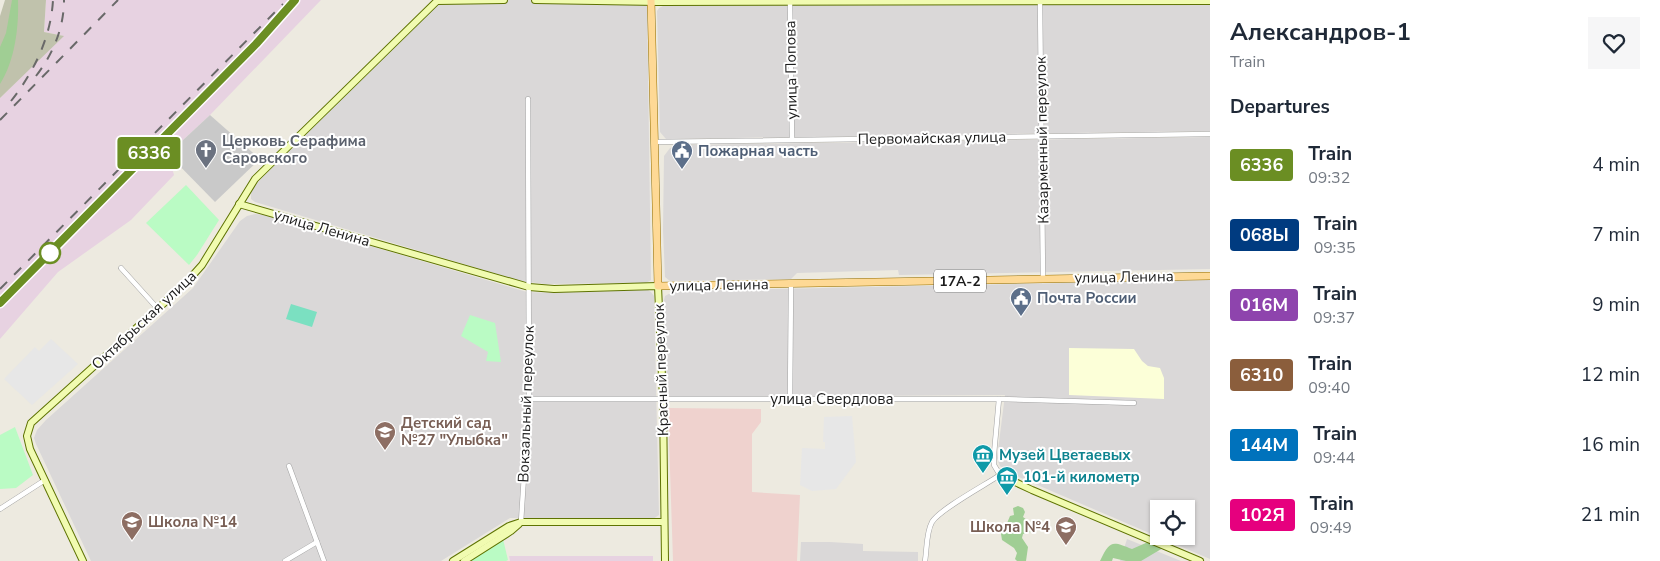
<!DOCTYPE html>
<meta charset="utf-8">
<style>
:root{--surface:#fff;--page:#f6f6f7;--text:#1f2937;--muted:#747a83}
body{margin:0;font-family:"Nunito Sans",sans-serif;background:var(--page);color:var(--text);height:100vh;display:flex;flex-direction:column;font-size:19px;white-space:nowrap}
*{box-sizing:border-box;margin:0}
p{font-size:16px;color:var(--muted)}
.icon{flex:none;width:28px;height:28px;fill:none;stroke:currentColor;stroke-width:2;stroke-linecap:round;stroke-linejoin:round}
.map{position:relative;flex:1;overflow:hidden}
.panel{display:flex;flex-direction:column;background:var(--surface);width:450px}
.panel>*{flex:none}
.badge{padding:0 10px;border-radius:4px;font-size:18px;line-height:32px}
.buttons{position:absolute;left:1150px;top:500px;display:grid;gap:10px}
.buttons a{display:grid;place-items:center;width:45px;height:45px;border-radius:0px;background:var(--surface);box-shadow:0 1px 4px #0004;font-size:25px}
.map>.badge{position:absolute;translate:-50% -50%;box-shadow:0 0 0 2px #fff}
h2{padding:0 20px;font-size:19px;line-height:45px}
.round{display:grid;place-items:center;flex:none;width:52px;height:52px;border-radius:0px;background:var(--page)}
.head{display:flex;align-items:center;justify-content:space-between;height:85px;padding:0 20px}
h1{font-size:24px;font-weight:700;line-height:38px}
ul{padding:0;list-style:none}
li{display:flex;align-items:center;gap:15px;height:70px;padding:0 20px}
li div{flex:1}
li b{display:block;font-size:19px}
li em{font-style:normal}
li .badge{min-width:55px;font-weight:700;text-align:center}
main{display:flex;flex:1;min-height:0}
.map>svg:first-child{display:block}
.residential{fill:#dad8d8;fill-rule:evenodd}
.commercial{fill:#efd2ce}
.industrial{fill:#e7d2e1}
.education{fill:#fcffd8}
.religious{fill:#c9c9c9}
.construction{fill:#c0c2ac}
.forest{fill:#a0ce94}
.park{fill:#bafbc4}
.pitch{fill:#7be0c1}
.parking{fill:#e7e7e7}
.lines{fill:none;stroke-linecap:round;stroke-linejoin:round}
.street-casing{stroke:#a2a2a2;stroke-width:5.5}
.secondary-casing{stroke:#5e7302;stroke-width:8}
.primary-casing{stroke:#936e00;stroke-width:8}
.street{stroke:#fff;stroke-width:4.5}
.secondary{stroke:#f1fbb1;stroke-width:6}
.primary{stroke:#fed995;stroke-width:7}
.rail{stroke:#696969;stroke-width:2;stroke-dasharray:10 10;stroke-linecap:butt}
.line-casing{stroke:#fff;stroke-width:11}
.line{stroke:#6b8e23;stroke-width:8}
.stop-dot{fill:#fff;stroke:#6b8e23;stroke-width:2.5}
.labels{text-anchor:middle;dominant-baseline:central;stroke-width:4;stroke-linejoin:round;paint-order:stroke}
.shield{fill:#fff;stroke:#5f5f5f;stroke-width:1}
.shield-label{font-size:14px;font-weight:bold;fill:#1b1b1b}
.street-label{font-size:15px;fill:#1b1b1b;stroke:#fff}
.worship-label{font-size:15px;font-weight:bold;fill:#5b616d;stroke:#fff;text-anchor:start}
.service-label{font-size:15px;font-weight:bold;fill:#4e5e75;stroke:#fff;text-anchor:start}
.education-label{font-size:15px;font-weight:bold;fill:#785e54;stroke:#fff;text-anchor:start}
.culture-label{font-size:15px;font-weight:bold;fill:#0d838f;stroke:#fff;text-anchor:start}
</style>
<main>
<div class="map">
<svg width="1210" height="561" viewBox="0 0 1210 561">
<rect width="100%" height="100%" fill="#edeae0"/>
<g class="residential">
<path d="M442,0h205l4,280 -5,3 -101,1 -24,-3 -266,-79 -4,-3v-6l4,-8 8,-8z"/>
<path d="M1210,4v127l-540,8h-4l-6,-7 -3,-121 2,-3 6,-3z"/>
<path d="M1210,137v132l-311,6 -1,-5 -101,3 -6,6 -121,2 -5,-4 -2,-47 1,-74 6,-8 9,-3z"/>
<path d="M255,214l10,1 262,77 28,1 93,-3 3,2 3,4 5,219 -6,4 -143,-1 -69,43h-350l-55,-117 -2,-6 3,-8 9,-10 147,-132 47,-67 7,-5z"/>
<path d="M1210,280v279l-203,-87 -7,-6 -3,-8 8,-63 -334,2 -4,-3 -3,-94 1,-4 9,-5zM1159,509h27v27h-27z"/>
<path d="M1127,539l54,22h-61z"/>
<path d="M801,542h29l33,2v7l55,1v9h-118z"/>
</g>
<path class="commercial" d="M668,408l93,1v13l-9,12v58l48,3 -3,66h-124z"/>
<g class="industrial">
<path d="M46,0h275l-111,115 -42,39 6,21 -43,45 -73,52 -58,67v-241l63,-62 -19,-4z"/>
<path d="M509,556h144v5h-143z"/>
</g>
<path class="education" d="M1069,348l65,1 8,12 6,5 12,2 4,10v21l-95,-4z"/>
<path class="religious" d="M210,115l50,44 -45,43 -47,-48z"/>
<path class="construction" d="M5,0h41l-2,32 20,4 -64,62v-82z"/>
<g class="forest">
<path d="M12,0h6c1,26 -3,61 -18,84v-37l6,-14z"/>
<path d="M1018,506l5,2 2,4 -2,5c6,4 8,7 8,15l-8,2 -1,4 6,9 -2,14h-9l-2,-2 2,-6 -3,-5 -12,-8 -2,-12h5l5,-12 4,-1 -1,-7z"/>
<path d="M1148,542l15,6 -22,13h-15l-13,-3 -1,3h-12c10,-21 12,-20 32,-12z"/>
</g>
<g class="park">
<path d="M186,185l33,35 -22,35 -8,10 -43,-42z"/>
<path d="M470,315l25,8 6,39 -15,-1 2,-9 -27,-16z"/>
<path d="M15,427l18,48 -17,13 -16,1v-54z"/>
<path d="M503,539l5,21 -2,1h-37z"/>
</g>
<path class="pitch" d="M291,304l26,8 -5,15 -26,-8z"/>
<g class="parking">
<path d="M51,339l27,25 -46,41 -28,-26 31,-32 4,4z"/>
<path d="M852,416l4,46 -20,27 -24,2 -12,-6 2,-37 23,1v-7h-2l1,-25z"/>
</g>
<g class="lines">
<g class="street-casing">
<g id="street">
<path d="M1040,1l3,278"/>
<path d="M790,2l2,137"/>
<path d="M654,142l556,-8"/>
<path d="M121,268l37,41"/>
<path d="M529,399h470l135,4"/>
<path d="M790,400l1,-116"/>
<path d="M289,466l35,95"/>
<path d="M0,509l45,-29"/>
<path d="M521,522l8,-123 -1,-300"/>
<path d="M285,561l32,-19"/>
<path d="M925,561c2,-12 1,-28 7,-39 8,-13 53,-37 68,-47l-6,-10v-11l5,-55"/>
</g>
</g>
<g class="secondary-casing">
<g id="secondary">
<path d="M535,0l123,2 552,-1"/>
<path d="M437,1l67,-1"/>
<path d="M239,204l290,83 25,2 104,-3 5,114 2,161"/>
<path d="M1000,475l32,15 168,71"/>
<path d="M83,561l-53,-112 -3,-13 4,-13 153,-138 18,-20 53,-86 183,-179"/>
<path d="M453,561l56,-35 12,-4h143"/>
<path d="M464,561l47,-30 8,-7"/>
</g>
</g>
<g class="primary-casing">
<path id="primary" d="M651,0l7,286 552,-10"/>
</g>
<use href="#street" class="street"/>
<use href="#secondary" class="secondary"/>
<use href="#primary" class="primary"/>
<g class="rail">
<path d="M36,76c17,-22 28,-48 28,-76"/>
<path d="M11,101c23,-29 40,-64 42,-101"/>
<path d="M0,120l118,-120"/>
<path d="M0,289l283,-285"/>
<path d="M0,303l256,-259 39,-44"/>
</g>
</g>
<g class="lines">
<g class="line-casing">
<path id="line" d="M0,303l256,-259 39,-44"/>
</g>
<use href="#line" class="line"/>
</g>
<defs>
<g id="church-pin" transform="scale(1.125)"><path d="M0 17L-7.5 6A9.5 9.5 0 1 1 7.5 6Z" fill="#6b7280" stroke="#fff"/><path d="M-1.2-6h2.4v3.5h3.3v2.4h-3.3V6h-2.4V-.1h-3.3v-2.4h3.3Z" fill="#fff"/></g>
<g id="civic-pin" transform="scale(1.125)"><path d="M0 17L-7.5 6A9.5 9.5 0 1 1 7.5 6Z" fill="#5c6f8a" stroke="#fff"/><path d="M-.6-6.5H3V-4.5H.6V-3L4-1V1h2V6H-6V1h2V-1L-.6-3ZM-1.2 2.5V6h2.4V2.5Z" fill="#fff"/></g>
<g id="school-pin" transform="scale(1.125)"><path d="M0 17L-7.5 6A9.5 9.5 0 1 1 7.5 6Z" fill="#8d6e63" stroke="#fff"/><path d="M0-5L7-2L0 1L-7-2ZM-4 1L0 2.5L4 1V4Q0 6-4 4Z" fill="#fff"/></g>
<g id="museum-pin" transform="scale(1.125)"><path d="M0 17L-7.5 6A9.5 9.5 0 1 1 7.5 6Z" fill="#0f9aa8" stroke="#fff"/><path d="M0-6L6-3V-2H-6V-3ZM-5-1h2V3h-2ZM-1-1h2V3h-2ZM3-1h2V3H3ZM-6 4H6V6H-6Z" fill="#fff"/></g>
</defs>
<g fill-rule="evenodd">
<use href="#church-pin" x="206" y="150"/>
<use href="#civic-pin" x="682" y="151"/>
<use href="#civic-pin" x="1021" y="298"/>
<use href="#school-pin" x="385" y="432"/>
<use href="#museum-pin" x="983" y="455"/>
<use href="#museum-pin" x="1007" y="477"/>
<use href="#school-pin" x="132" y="522"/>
<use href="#school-pin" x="1066" y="527"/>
</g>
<circle class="stop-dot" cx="50" cy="253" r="10"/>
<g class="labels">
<rect class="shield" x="934" y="269.5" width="52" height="23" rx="4"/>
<g class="shield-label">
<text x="960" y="281">17А-2</text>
</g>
<g class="street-label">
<text transform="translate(791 70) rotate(-91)">улица Попова</text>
<text transform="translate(932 138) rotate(-1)">Первомайская улица</text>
<text transform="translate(1042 140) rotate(-91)">Казарменный переулок</text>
<text transform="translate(322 228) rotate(16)">улица Ленина</text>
<text transform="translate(1124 277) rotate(-1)">улица Ленина</text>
<text transform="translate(719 285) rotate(-1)">улица Ленина</text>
<text transform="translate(144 320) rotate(-43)">Октябрьская улица</text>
<text transform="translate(661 370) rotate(-92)">Красный переулок</text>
<text x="832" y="399">улица Свердлова</text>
<text transform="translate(526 404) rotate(-88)">Вокзальный переулок</text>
</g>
<g class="worship-label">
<text x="222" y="141">Церковь Серафима<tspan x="222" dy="17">Саровского</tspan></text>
</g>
<g class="service-label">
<text x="698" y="151">Пожарная часть</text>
<text x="1037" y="298">Почта России</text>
</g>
<g class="education-label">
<text x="401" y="423">Детский сад<tspan x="401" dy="17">№27 "Улыбка"</tspan></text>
<text x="148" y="522">Школа №14</text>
<text x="1050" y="527" text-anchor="end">Школа №4</text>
</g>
<g class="culture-label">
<text x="999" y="455">Музей Цветаевых</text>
<text x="1023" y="477">101-й километр</text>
</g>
</g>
</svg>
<div class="buttons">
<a><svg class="icon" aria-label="locate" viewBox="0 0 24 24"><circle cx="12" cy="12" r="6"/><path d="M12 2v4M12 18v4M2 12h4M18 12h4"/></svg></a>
</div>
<b class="badge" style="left:149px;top:153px;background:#6b8e23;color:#fff">6336</b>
</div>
<section class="panel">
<div class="head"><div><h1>Александров-1</h1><p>Train</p></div><a class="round"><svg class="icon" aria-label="heart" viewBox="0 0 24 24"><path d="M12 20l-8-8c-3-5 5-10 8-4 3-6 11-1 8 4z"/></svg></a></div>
<h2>Departures</h2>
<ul>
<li><span class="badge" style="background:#6b8e23;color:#fff">6336</span><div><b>Train</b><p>09:32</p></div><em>4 min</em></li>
<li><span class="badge" style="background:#003b80;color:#fff">068Ы</span><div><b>Train</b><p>09:35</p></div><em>7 min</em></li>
<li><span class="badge" style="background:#8e44ad;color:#fff">016М</span><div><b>Train</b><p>09:37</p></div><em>9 min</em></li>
<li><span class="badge" style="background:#8b5e3c;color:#fff">6310</span><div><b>Train</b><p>09:40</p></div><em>12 min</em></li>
<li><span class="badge" style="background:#0072bc;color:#fff">144М</span><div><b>Train</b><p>09:44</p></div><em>16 min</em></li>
<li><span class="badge" style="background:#e6007e;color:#fff">102Я</span><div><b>Train</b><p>09:49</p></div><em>21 min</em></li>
</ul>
</section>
</main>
